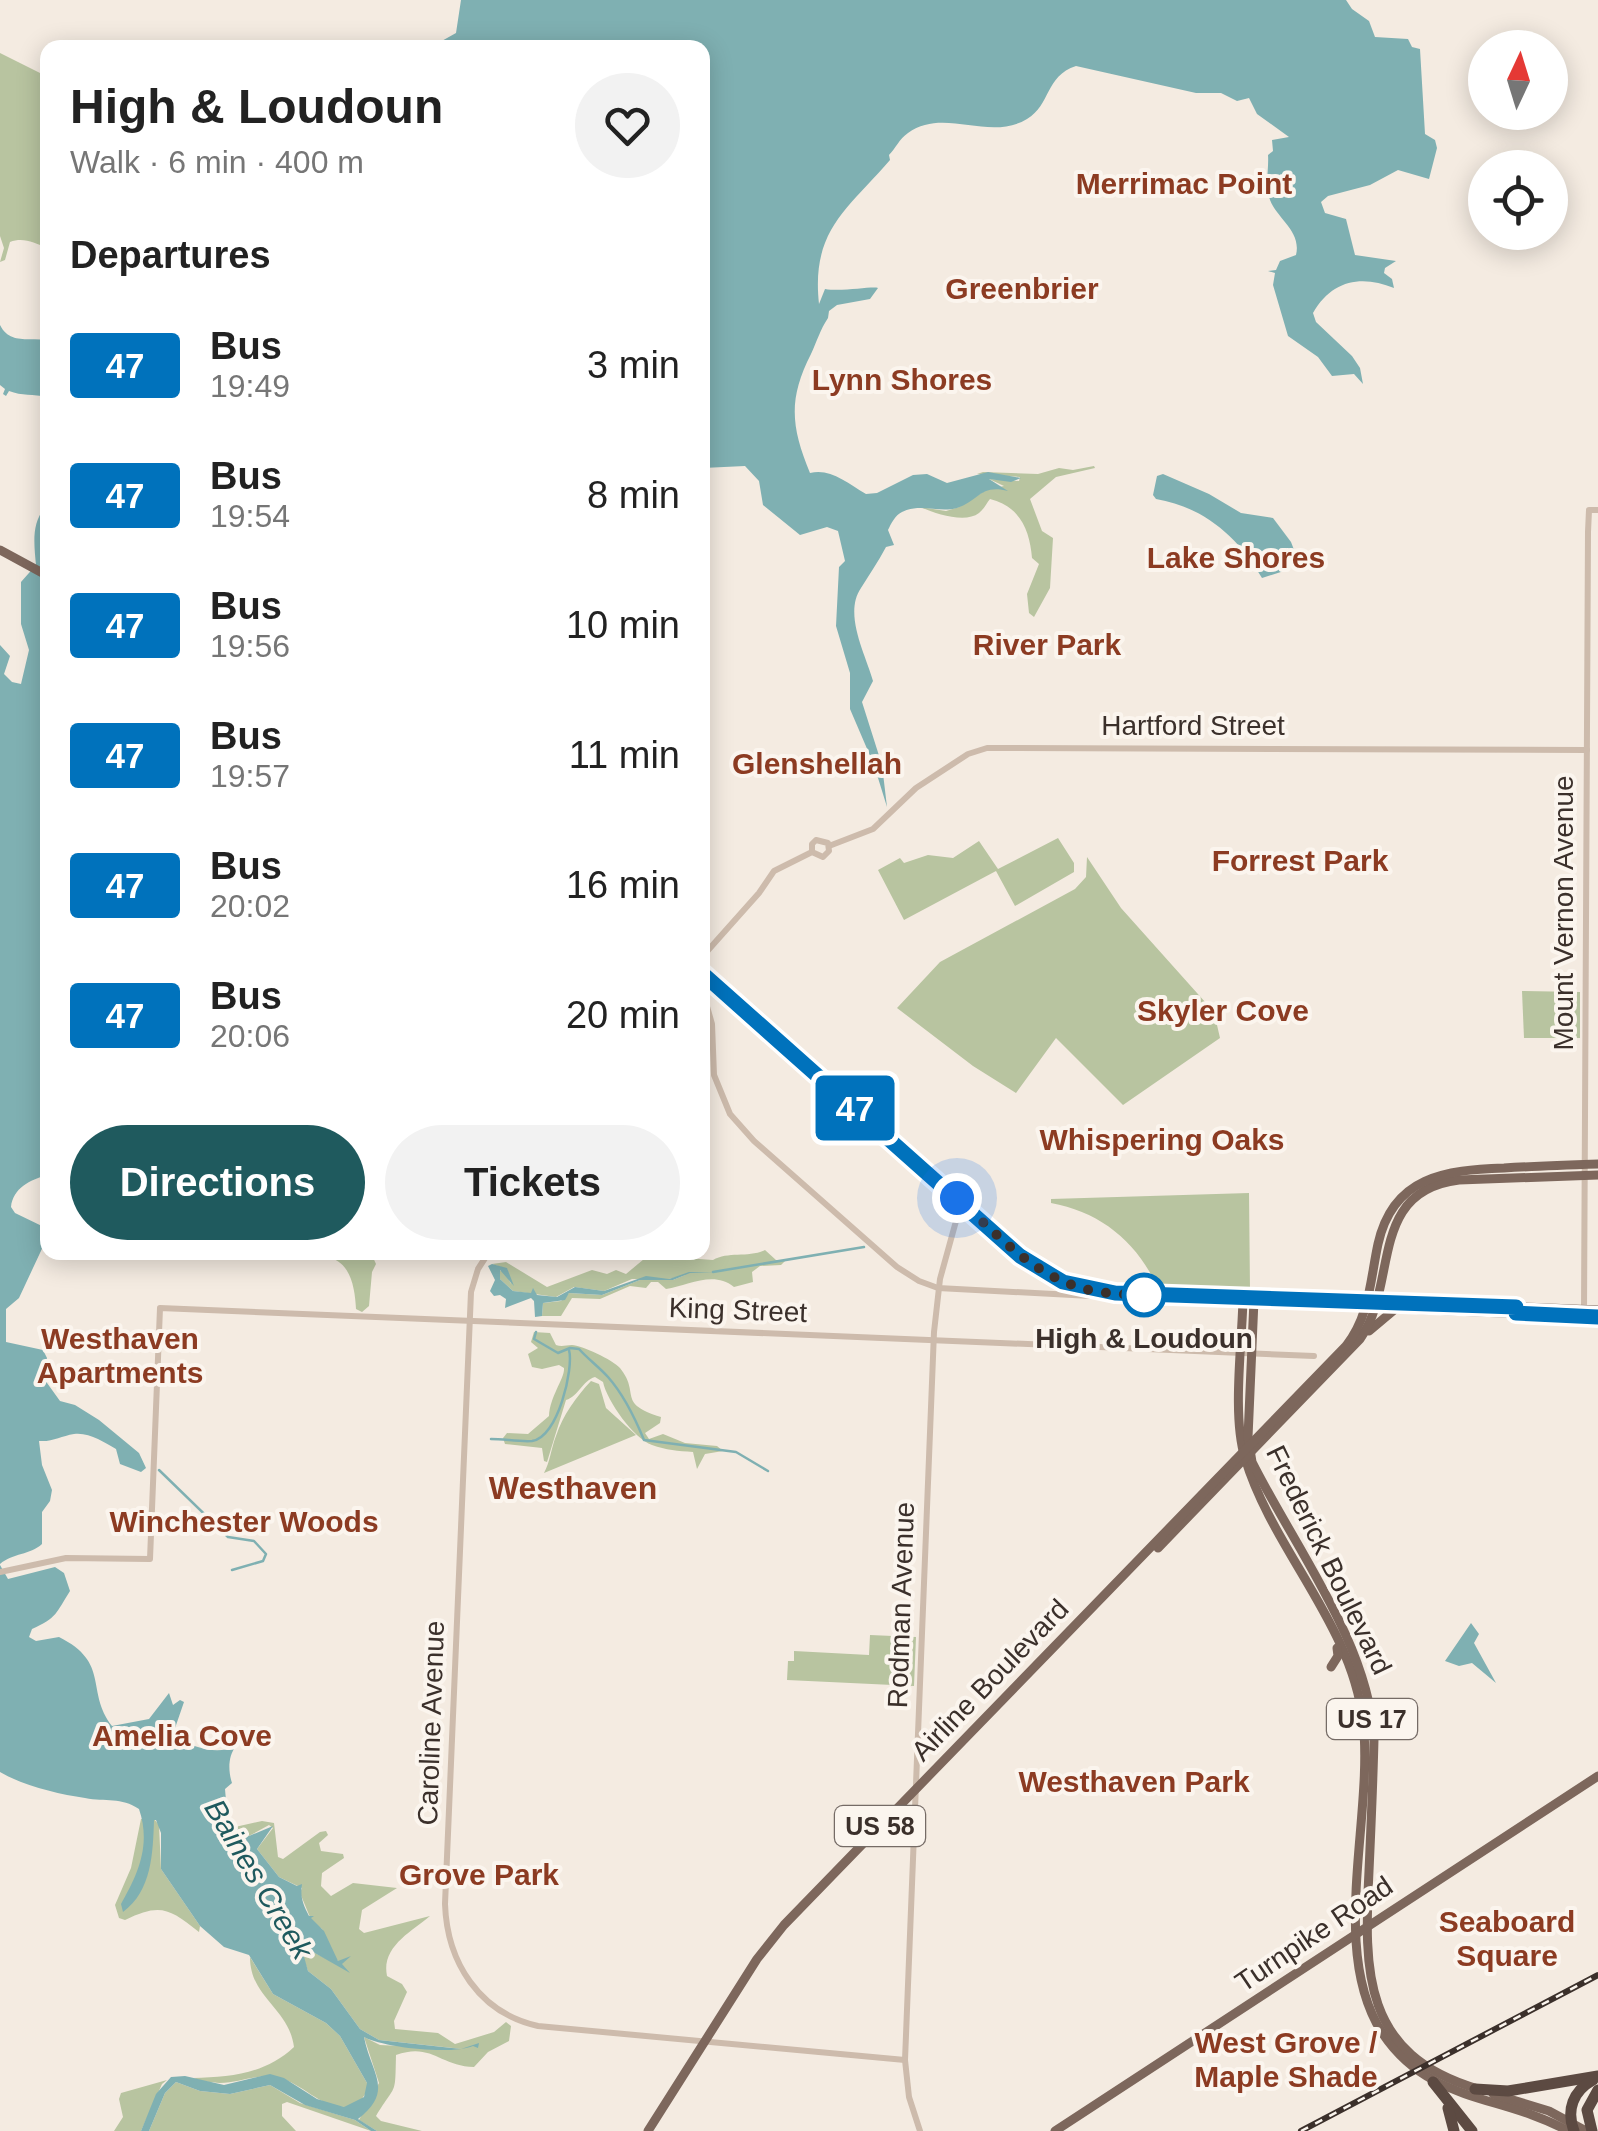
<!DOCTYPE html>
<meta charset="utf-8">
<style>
:root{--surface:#fff;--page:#f2f2f2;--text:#222;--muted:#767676;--accent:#1f5a5e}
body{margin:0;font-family:Helvetica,sans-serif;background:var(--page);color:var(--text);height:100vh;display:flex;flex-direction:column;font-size:38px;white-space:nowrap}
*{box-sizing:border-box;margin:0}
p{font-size:32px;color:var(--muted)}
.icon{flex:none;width:55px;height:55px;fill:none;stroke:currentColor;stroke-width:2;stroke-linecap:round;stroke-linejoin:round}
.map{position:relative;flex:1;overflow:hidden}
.sheet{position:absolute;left:40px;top:40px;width:670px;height:1220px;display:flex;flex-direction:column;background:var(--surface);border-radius:20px;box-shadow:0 5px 25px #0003}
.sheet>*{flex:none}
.badge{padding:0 20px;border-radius:8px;font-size:35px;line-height:65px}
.needle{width:65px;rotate:4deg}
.buttons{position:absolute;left:1468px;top:30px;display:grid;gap:20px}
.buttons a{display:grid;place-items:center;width:100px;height:100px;border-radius:50%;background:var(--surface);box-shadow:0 5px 25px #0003;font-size:50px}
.you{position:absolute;width:50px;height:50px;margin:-25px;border:8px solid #fff;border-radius:50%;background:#1a73e8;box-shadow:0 0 0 15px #1a73e833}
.map>.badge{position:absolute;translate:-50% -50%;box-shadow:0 0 0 5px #fff}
h2{padding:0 30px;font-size:38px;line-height:90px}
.round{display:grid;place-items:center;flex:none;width:105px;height:105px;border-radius:52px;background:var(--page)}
.head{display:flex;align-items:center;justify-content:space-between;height:170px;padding:0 30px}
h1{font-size:48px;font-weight:700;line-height:75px}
.action{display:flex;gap:20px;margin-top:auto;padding:20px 30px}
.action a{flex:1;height:115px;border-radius:60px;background:var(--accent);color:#fff;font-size:40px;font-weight:700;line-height:115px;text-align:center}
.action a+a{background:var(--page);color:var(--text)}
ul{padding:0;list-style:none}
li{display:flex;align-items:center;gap:30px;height:130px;padding:0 30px}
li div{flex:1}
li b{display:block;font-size:38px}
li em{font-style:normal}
li .badge{min-width:110px;font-weight:700;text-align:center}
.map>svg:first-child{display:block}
.green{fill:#b8c4a0}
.water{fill:#7fb0b2}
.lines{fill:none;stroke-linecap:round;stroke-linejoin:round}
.stream{stroke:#7fb0b2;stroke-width:2.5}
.minor{stroke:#cdbbac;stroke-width:6}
.major{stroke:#7d675c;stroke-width:9}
.highway{stroke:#5c4a42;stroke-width:11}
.rail-casing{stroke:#3b302b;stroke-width:6}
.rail{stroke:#fbf5ee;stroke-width:2.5;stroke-dasharray:8;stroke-linecap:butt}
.line-casing{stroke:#fff;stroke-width:22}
.line{stroke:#0072bc;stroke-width:15}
.walk{stroke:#3b302b;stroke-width:10;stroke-dasharray:0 18}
.stop-dot{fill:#fff;stroke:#0072bc;stroke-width:5}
.labels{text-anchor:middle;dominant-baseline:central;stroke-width:8;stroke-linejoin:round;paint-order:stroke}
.shield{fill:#fbf5ee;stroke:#756b66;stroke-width:2.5}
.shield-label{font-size:25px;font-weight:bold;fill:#3b302b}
.street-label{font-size:28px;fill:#3b302b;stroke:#fbf5ee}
.stop-label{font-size:28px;font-weight:bold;fill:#3b302b;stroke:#fbf5ee}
.neighbourhood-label{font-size:30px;font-weight:bold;fill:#8c3b22;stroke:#fbf5ee}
.water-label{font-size:30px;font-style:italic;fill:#1f5a5e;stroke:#fbf5ee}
.quarter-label{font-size:32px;font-weight:bold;fill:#8c3b22;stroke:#fbf5ee}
</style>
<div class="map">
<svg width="1598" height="2131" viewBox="0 0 1598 2131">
<rect width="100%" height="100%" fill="#f4ebe1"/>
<g class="green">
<path d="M0,53l48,24 -1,171c-13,-5 -23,-11 -37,-6l-5,18 -5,2 4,-14 -4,-12z"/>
<path d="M1094,466l1,2 -39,9 -26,22 12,32 11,7 -3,50 -16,29 -5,-4 -2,-19 12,-30 -7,-6c-2,-27 -12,-52 -42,-59 -4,5 -6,10 -11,14 -14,11 -45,0 -59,-6l26,4 13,-4 27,-17 18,-4 -15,-7 30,2 1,-4 -43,-3 6,-2 55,2 21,-6 14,2z"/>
<path d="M1058,838l16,25v9l-59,34 -19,-35 -92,49 -26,-50 22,-12 4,5 24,-8 25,3 26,-17 19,28z"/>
<path d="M1087,857l34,51 93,104 6,26 -97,67 -67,-67 -40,55 -43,-27 -76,-58 43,-46 135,-73 11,-12z"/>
<path d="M1522,991l58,1v46h-56z"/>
<path d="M1249,1193l1,97 -93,-4c-21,-45 -57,-74 -106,-83v-4z"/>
<path d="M765,1250l11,10h10l-5,5 -21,1 -8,6 1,10 -19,5c-21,-17 -46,-1 -68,2l-8,-7h-7l-5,6 -16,-2 -30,13 -28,-1 -11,18h-19l1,-13 18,-2 8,-8 33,2 38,-15h33l12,-5 -16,4h-37l-28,12 -30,-4 -18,10 -43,-6 -13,-12 -1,-9 7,3 5,11 -4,-15 -15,-5 14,-2 41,25 45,-17 15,4 9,-4 10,4 18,-15 13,-3 56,4c15,-9 35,-2 52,-10z"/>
<path d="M333,1253h38l5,11 -4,8 -3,34 -7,6 -6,-3c-1,-20 -5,-46 -26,-51z"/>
<path d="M534,1332l16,1 6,12c6,2 10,0 16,0 9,0 41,15 48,23 21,26 -4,35 41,49l-1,6 -15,10 4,6 14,-5 22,9 32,3 6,5 -18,3 -8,15 -4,-17c-15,-1 -27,-2 -41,-7 -18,-6 -45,-44 -49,-63l-8,-5c-13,4 -16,19 -29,23l-19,62 -3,-1 -2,-13 -37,-4 -2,-6 4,-5 21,1 21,-18c1,-20 16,-38 15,-48l-5,-3 -17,4 -10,-2 -4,-13 10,-6 -7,-6z"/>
<path d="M591,1381l8,3 7,24 30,27 -92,38c6,-11 7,-24 12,-37 7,-21 20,-39 35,-55z"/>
<path d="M870,1635l46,2 -2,49 -127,-6 1,-19h6v-10l75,4z"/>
<path d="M141,1819h13l5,6 2,44 39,57 -1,6c-30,-24 -39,-29 -74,-12l-6,-2 -4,-13 16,-37z"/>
<path d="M262,1821l12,2 4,34 5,2 37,-27 6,-1 2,4 -9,8 2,8 22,3 1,4 -22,15 -1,13 10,10 22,-13 44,5 -35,22 -3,19 5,4 66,-17c-19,16 -49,31 -43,60l15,8 5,8 -13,29 1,8 43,4 17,11 39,-12 12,-10 5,4 -2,15 -21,11 -14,15c-34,-1 -43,-25 -78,-12 -1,42 1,27 -20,61l5,5 41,10h-45l-18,-11 20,-37 -15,-46 16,8 82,4 -83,-9 -19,-11 -29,-40 -23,-18 -5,-14 2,-5h8l32,16 -9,-9 -14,-30 -10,-7 -12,-29 2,-5 -23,-11 -22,-28 16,-21 -4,-3 -20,11 -14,-9z"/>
<path d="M250,1957l23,37 53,29 14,13 27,47 1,5c-4,10 -11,19 -23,19 -26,0 -43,-24 -66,-29 -33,-7 -46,14 -86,0 38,-1 72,-4 101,-31 -5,-39 -44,-49 -44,-90z"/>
<path d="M167,2080l-5,4 -21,47h-27l9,-14 -4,-18 2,-6z"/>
<path d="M176,2082l24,9 30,3 40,-9 30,18 55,17 16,11 -84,-29 -5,2v12l14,15h-147l16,-38z"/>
</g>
<g class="water">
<path d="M461,0h885l6,9 17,12 6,16 33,2 4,8 8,2 5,85 10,6 2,8 -8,31 -31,-9 -28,15 -42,11 -7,6 4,11 21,6 9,36 41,6 -11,7 -1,5 8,6 2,9c-31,-13 -62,-9 -81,25l3,9 36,34 8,12 3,16 -9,-10 -22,2 -14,-19 -30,-21 -15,-51 2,-12 -7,-2 8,-1 4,-9 16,-6c6,-25 -21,-37 -27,-58 -4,-14 0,-28 -1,-42l5,-4 -1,-11 17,-3 -32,-23 -8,-16 -12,3 -16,-8h-25l-120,-27c-31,10 -25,39 -49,53 -38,23 -83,-12 -119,14 -9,6 -12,15 -19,22l1,5c-43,50 -79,70 -71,144l6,-15c17,3 47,-3 53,-1l-8,11 -33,6 -8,6 -1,7c-8,12 -11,23 -17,36 -23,45 -20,73 -1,119 20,-5 36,9 56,21l11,-1 36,-18 14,-1 20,9 41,-11 33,6 -10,4 -22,-3 19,12c-28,-7 -29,10 -51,17 -18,5 -37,-5 -55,4 -7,3 -11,12 -14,18l6,15 -8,2c-8,15 -17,28 -25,41 -18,26 5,67 12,93l-11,21 20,63 5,42 -13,-42 -24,-56v-36l-14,-47 3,-59 6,-6 -7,-30 -11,-4 -27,8 -37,-30 -4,-24 -14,-15 -42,2 -1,-420 -271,-1 25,-14z"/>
<path d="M0,325c10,20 29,12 47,15v57c-14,-3 -25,-1 -38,-6l-3,5 -3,-2 2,-5 -5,-4z"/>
<path d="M1163,474l46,20 32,19 32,5 18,24 7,18 -14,11 -22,7c-24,-41 -58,-71 -106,-79l-3,-4 4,-19z"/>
<path d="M47,505v670c-17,5 -34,13 -36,32l4,6 31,15 1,10 -28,60 -13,11v33l37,8 4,8 -5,18 18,25 15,4 24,15 40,33 7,15 -5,4 -21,-8 -4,-15c-12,-7 -27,-17 -42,-15 -13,2 -21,8 -35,7l3,24 10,25 -2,11 -8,11v32c-12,11 -29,9 -42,20v-919l10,11 -6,18 8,8 9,2 8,-34 -8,-26v-42l15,-17c-2,-22 -5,-43 11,-60z"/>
<path d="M492,1264l15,4 7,18 -14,-16v9l13,12 18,2 2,-5 4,7 20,2 18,-10 29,4 42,-15 23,3 20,-7h26l-25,1 -17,7h-33l-38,15 -33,-2 -4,7 -22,3 -1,13 -7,1 -1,-16 -3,-3 -26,10 1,-9 -6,-4 -6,1 -4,-5 5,-11 -7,-14z"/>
<path d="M0,1565l8,14 47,-12 9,6 6,18c-14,22 -13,27 -38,38l-3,8 7,4 23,-4c52,26 26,54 53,89l37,-7 20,-26 4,12 7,-5 4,2 -10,29 3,7c17,10 41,17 59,8 -8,10 -8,25 -4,37l-7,6 3,35 21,12 24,-10 -16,23 22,28 18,9 5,-2c-2,13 1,20 7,32h5l-3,2 13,13 14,30 13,-5 -9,8 8,9 -37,-21 -10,1 5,18 23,18 29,40 19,11 82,9 18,-6 -1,5 -5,-2c-21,9 -88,2 -109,-9 7,37 31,53 -6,82l19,12h-6l-16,-11 -50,-15 -35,-20 -40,9 -30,-3 -24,-9 -11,11 -16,38h-8l15,-37 15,-17 14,-1 39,9 46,-11 14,4 33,21 27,8 20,-10 3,-14 -27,-47 -14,-13 -53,-29 -24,-39 -25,-8 -24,-21 -39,-57v-36l-5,-13h-2c-1,32 -2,71 -31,92l-2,-8c15,-27 31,-57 18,-95 -18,-12 -33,-7 -54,-11 -27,-4 -61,-12 -85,-26z"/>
<path d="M1471,1623l8,11 -5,9 22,40 -24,-20 -13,3 -14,-5z"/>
</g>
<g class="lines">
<g class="stream">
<path d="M713,1272l151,-25"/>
<path d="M536,1332l-2,7 24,14 12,-5 9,1c9,10 20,18 29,28 16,18 27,41 36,63l92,12 32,19"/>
<path d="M491,1439c13,0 29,3 41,2 26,-3 42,-73 37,-91"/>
<path d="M159,1470l69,67 26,4 12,13 -3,7 -31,9"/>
</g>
<g class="minor">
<path d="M829,846l44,-17 43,-41 52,-34 19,-6 600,2"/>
<path d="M702,957l57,-64 15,-22 38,-19 11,5 6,-6 -1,-8 -12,-3 -4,4v8"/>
<path d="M702,989l10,35 2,51 16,39 24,27 143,126 22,14 19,7 153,8 12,-4"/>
<path d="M489,1252l-11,17 -7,23 -26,612c2,58 34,109 93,122l367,34"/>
<path d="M1584,1310l4,-778 1,-22h9"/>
<path d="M0,1572l66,-14 84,1 10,-251 1154,48"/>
<path d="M920,2131l-11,-34 -4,-37 29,-728 6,-53 21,-76"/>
</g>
<g class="major">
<path d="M0,550l48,26"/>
<path d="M702,973l318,283c68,50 153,39 234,44l6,3 338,14"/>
<path d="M1243,1299c-1,45 -11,117 2,159 27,91 107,166 118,263 11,96 -35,230 20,313 47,70 119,60 185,97"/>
<path d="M1254,1300l-6,137 4,25c42,84 117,182 122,277 -1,44 -3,88 -5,132 -5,100 -7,184 109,218"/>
<path d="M1254,1300l6,-4 185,9"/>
<path d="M1471,1305l127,5"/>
<path d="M1369,1331l25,-21"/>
<path d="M1158,1548l202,-209c39,-54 7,-148 99,-159l139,-5"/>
<path d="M1331,1667l7,-11 -1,-8"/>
<path d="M1493,2094l56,17 37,20"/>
<path d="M648,2131l109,-172 27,-34 562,-579c24,-31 24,-65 32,-102 15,-68 68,-74 126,-76 32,-2 63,-3 94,-4"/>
<path d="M1055,2131l543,-355"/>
</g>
<g class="highway">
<path d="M1433,2082l39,49"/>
<path d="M1475,2089l33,2 90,-15"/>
<path d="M1448,2108l6,23"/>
<path d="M1574,2131c-8,-21 -1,-40 19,-51"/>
<path d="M1592,2131l-5,-21 11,-20"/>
</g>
<g class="rail-casing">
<path id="rail" d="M1301,2131l297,-156"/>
</g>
<use href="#rail" class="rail"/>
</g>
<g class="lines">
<g class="line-casing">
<path id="line" d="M702,973l318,283 43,26 52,11 401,14v6l82,4"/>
</g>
<use href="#line" class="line"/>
<path class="walk" d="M957,1198c42,38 80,82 137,93 21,4 42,3 64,5l-14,-1"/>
</g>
<circle class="stop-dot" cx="1144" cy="1295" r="20"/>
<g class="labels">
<g class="shield">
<rect x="1327" y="1699" width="90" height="40" rx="8"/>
<rect x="835" y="1806" width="90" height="40" rx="8"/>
</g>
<g class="shield-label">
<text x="1372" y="1719">US 17</text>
<text x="880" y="1826">US 58</text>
</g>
<g class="street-label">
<text x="1193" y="725">Hartford Street</text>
<text transform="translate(1563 913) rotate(-90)">Mount Vernon Avenue</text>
<text transform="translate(738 1310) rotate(2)">King Street</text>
<text transform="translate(1329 1560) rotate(64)">Frederick Boulevard</text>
<text transform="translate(901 1605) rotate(-88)">Rodman Avenue</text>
<text transform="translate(990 1680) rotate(-46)">Airline Boulevard</text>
<text transform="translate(431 1723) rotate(-88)">Caroline Avenue</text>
<text transform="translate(1314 1934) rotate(-34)">Turnpike Road</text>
</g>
<g class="stop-label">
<text x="1144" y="1338">High &amp; Loudoun</text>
</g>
<g class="neighbourhood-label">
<text x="1184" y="183">Merrimac Point</text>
<text x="1022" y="288">Greenbrier</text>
<text x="902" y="379">Lynn Shores</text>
<text x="1236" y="557">Lake Shores</text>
<text x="1047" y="644">River Park</text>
<text x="817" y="763">Glenshellah</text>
<text x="1300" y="860">Forrest Park</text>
<text x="1223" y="1010">Skyler Cove</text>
<text x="1162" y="1139">Whispering Oaks</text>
<text x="120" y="1338">Westhaven<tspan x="120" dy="34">Apartments</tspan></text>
<text x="244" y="1521">Winchester Woods</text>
<text x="182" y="1735">Amelia Cove</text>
<text x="1134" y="1781">Westhaven Park</text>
<text x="479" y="1874">Grove Park</text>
<text x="1507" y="1921">Seaboard<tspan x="1507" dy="34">Square</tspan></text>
<text x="1286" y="2042">West Grove /<tspan x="1286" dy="34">Maple Shade</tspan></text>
</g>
<g class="water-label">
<text transform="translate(259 1879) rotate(59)">Baines Creek</text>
</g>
<g class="quarter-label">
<text x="573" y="1488">Westhaven</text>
</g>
</g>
</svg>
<div class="buttons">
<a><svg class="needle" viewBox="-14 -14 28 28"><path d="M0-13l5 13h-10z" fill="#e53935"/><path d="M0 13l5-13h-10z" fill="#767676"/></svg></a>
<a><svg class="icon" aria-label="locate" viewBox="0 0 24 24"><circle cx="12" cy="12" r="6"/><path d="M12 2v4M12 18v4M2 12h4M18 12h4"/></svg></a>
</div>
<div class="you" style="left:957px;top:1198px"></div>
<b class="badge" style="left:855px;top:1108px;background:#0072bc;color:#fff">47</b>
<section class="sheet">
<div class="head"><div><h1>High &amp; Loudoun</h1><p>Walk · 6 min · 400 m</p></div><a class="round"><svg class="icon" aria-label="heart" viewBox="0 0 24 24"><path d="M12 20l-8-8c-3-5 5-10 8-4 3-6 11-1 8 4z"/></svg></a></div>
<h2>Departures</h2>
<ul>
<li><span class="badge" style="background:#0072bc;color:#fff">47</span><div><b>Bus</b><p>19:49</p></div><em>3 min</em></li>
<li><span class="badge" style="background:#0072bc;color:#fff">47</span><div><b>Bus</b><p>19:54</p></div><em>8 min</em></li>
<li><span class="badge" style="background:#0072bc;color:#fff">47</span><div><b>Bus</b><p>19:56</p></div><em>10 min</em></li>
<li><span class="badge" style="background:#0072bc;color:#fff">47</span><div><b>Bus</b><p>19:57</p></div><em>11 min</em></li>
<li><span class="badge" style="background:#0072bc;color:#fff">47</span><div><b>Bus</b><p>20:02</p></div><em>16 min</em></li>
<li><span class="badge" style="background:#0072bc;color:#fff">47</span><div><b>Bus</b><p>20:06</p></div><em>20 min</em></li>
</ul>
<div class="action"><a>Directions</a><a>Tickets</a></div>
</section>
</div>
